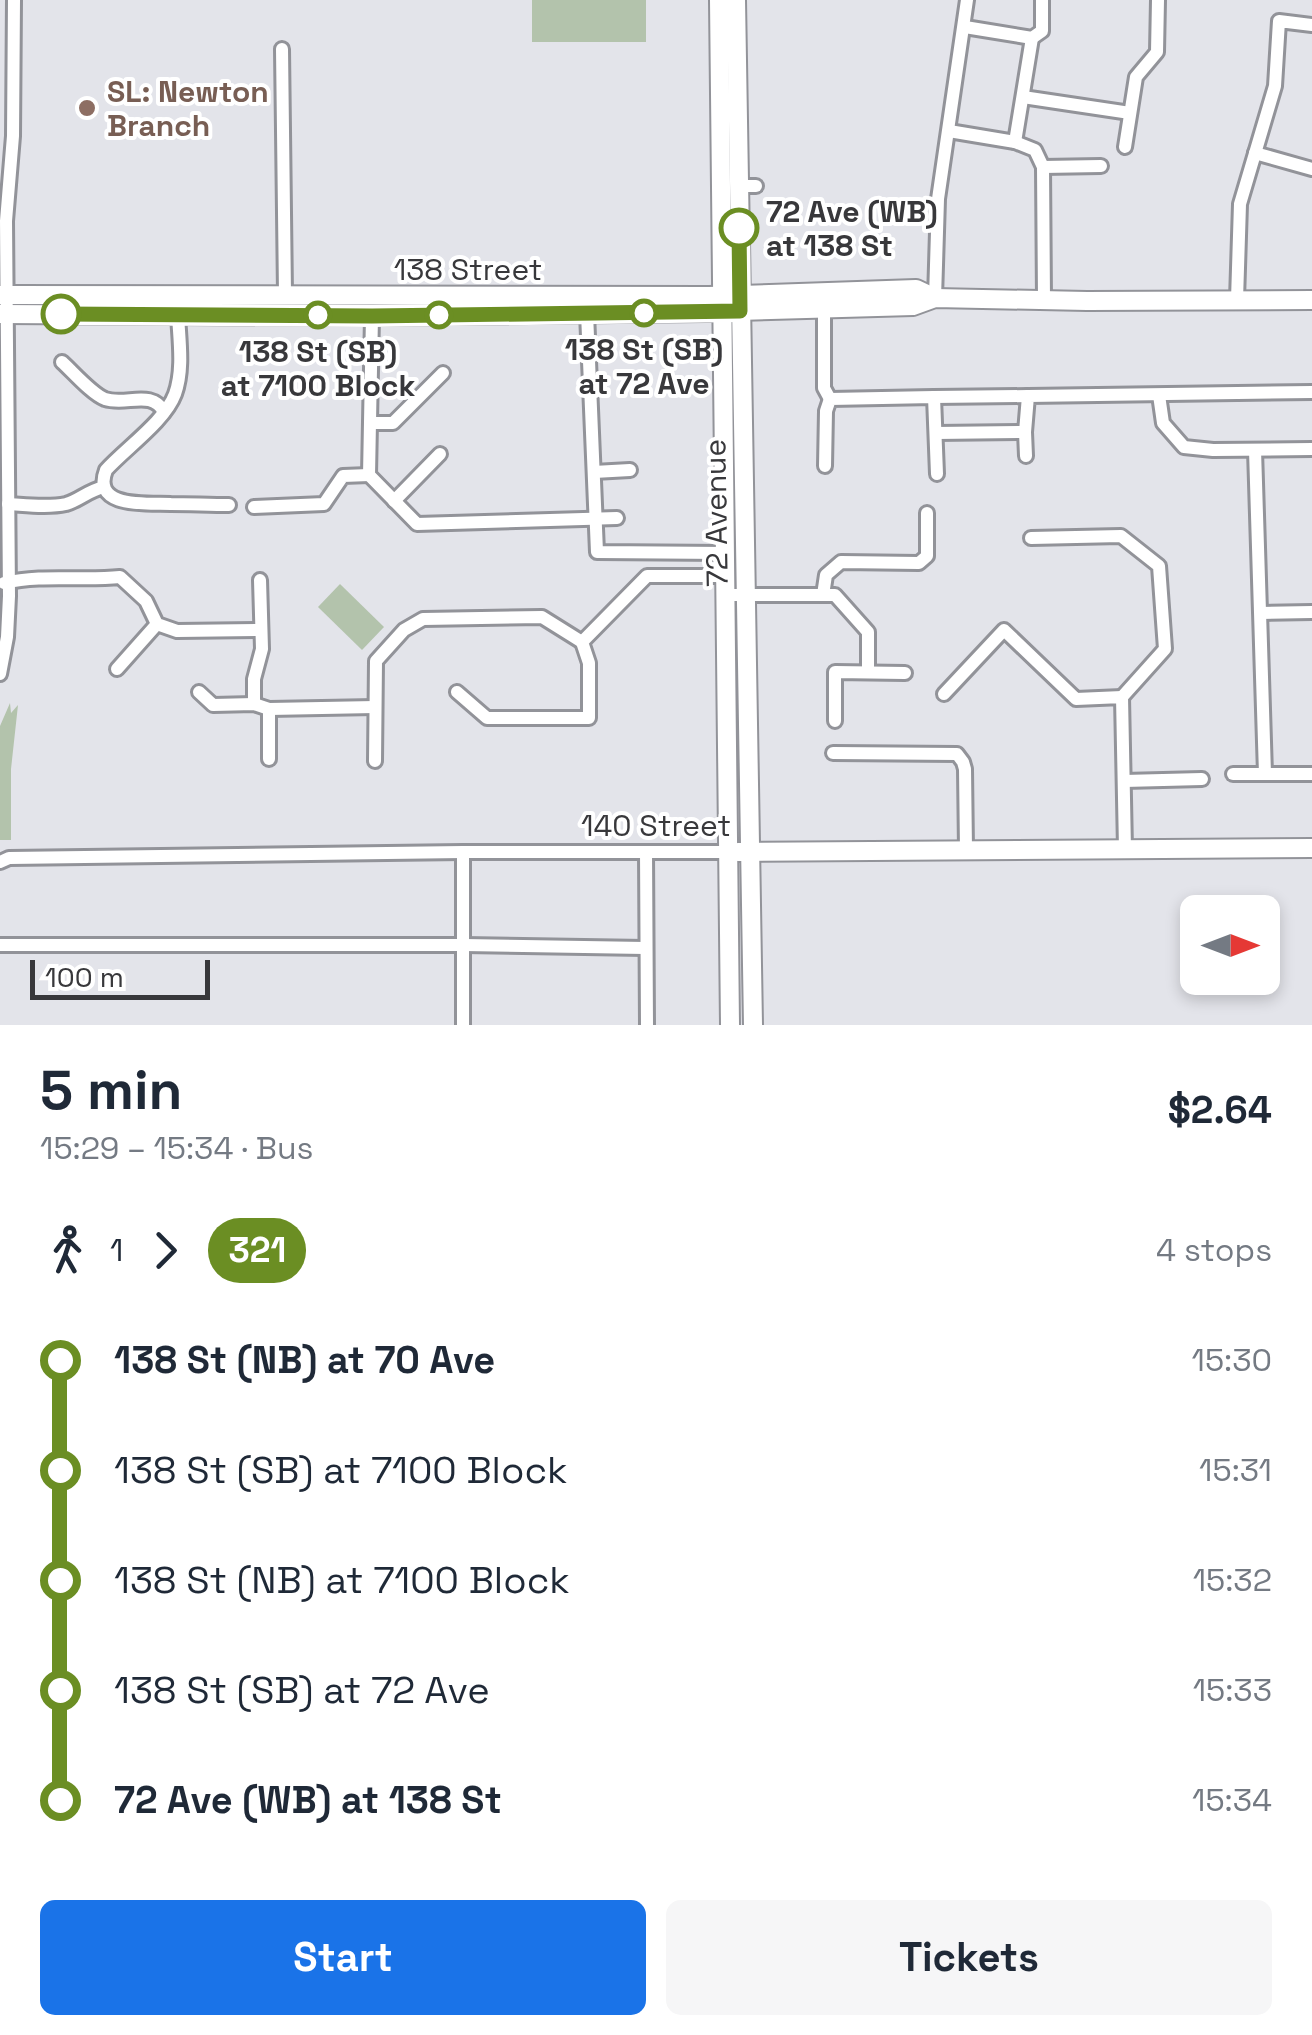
<!DOCTYPE html>
<meta charset="utf-8">
<style>
:root{--surface:#fff;--page:#f6f6f7;--text:#1f2937;--muted:#747a83;--accent:#1a73e8}
body{margin:0;font-family:"Space Grotesk",sans-serif;background:var(--page);color:var(--text);height:100vh;display:flex;flex-direction:column;font-size:38px;white-space:nowrap}
*{box-sizing:border-box;margin:0}
p{font-size:32px;color:var(--muted)}
.icon{flex:none;width:55px;height:55px;fill:none;stroke:currentColor;stroke-width:2;stroke-linecap:round;stroke-linejoin:round}
.map{position:relative;height:1025px;overflow:hidden}
.side{display:flex;flex-direction:column;background:var(--surface);flex:1}
.side>*{flex:none}
.badge{padding:0 20px;border-radius:32px;font-size:35px;line-height:65px}
.needle{width:65px;rotate:90deg}
.controls{position:absolute;left:1180px;top:895px;display:grid;gap:20px}
.controls a{display:grid;place-items:center;width:100px;height:100px;border-radius:15px;background:var(--surface);box-shadow:0 5px 15px #0003;font-size:50px}
.scale{position:absolute;left:30px;bottom:25px;width:180px;box-sizing:border-box;padding-left:10px;border:5px solid #38383b;border-top:0;font-size:28px;line-height:35px;white-space:nowrap;color:#38383b;-webkit-text-stroke:8px #fff;paint-order:stroke}
.map>.badge{position:absolute;translate:-50% -50%;box-shadow:0 0 0 5px #fff}
.legs{display:flex;align-items:center;gap:15px;height:110px;padding:0 40px;font-size:32px}
.legs p{margin-inline-start:auto}
.overview{display:flex;align-items:center;justify-content:space-between;height:170px;padding:0 40px}
h1{font-size:55px;font-weight:600;line-height:75px}
.action{display:flex;gap:20px;margin-top:auto;padding:20px 40px}
.action a{flex:1;height:115px;border-radius:15px;background:var(--accent);color:#fff;font-size:40px;font-weight:600;line-height:115px;text-align:center}
.action a+a{background:var(--page);color:var(--text)}
ul{padding:0 40px;list-style:none}
li{display:flex;align-items:center;gap:35px;height:110px;font-size:38px}
li i{display:grid;place-items:center;width:15px;height:100%;margin:0 12px;background:currentColor}
li i::after{content:'';width:25px;height:25px;margin:-12px;border:8px solid;border-radius:50%;background:var(--surface)}
li p{margin-inline-start:auto}
li:first-child i{background:linear-gradient(#0000 50%,currentColor 0)}
li:last-child i{background:linear-gradient(currentColor 50%,#0000 0)}
.map>svg:first-child{display:block}
.green{fill:#b3c3ac}
.lines{fill:none;stroke-linecap:round;stroke-linejoin:round}
.minor-casing{stroke:#929399;stroke-width:18}
.major-casing{stroke:#929399;stroke-width:22}
.minor{stroke:#fff;stroke-width:12}
.major{stroke:#fff;stroke-width:18}
.line-1-casing{stroke:#fff;stroke-width:22}
.line-1{stroke:#6b8e23;stroke-width:15}
.education-dot{fill:#8d6e63;stroke:#fff;stroke-width:4}
.stop-1-dot{fill:#fff;stroke:#6b8e23;stroke-width:5}
.labels{text-anchor:middle;dominant-baseline:central;stroke-width:8;stroke-linejoin:round;paint-order:stroke}
.education-label{font-size:30px;font-weight:bold;fill:#785e54;stroke:#fff;text-anchor:start}
.stop-label{font-size:30px;font-weight:bold;fill:#38383b;stroke:#fff}
.street-label{font-size:30px;fill:#38383b;stroke:#fff}
</style>
<div class="map">
<svg width="1312" height="1025" viewBox="0 0 1312 1025">
<rect width="100%" height="100%" fill="#e3e4ea"/>
<g class="green">
<rect x="532" y="0" width="114" height="42"/>
<path d="M340,584l44,43 -22,23 -44,-43z"/>
<path d="M10,703l1,10 7,-8 -7,64v71h-11v-114z"/>
</g>
<g class="lines">
<g class="minor-casing">
<g id="minor">
<path d="M965,27l67,11 10,-7v-31"/>
<path d="M282,49l3,245"/>
<path d="M1023,97l107,16"/>
<path d="M949,131l66,11 20,8 8,17 1,132"/>
<path d="M1015,142l17,-104"/>
<path d="M1125,147l11,-70 21,-25 1,-52"/>
<path d="M1255,153l57,16"/>
<path d="M1043,167l58,-1"/>
<path d="M739,186h17"/>
<path d="M935,298l3,-99 29,-199"/>
<path d="M1237,300l3,-96 35,-118 4,-65 33,4"/>
<path d="M824,309v79l6,11"/>
<path d="M587,313l10,239 128,1"/>
<path d="M178,314c1,25 6,55 -3,80 -10,27 -49,54 -69,76 -15,39 42,33 65,34 19,0 39,1 58,1"/>
<path d="M372,316l-3,159 48,49 200,-6"/>
<path d="M62,362c11,10 30,32 43,37 21,7 47,-10 59,13"/>
<path d="M1159,395l4,28 21,24 29,3 99,-1"/>
<path d="M934,397l94,-1"/>
<path d="M370,423h23l50,-50"/>
<path d="M936,433l89,-1"/>
<path d="M1255,450l10,324"/>
<path d="M1026,456l-1,-24 3,-36 284,-4"/>
<path d="M825,466l1,-55 4,-12 104,-2 3,77"/>
<path d="M594,472l36,-2"/>
<path d="M394,501l46,-47"/>
<path d="M8,504c18,1 40,4 58,0 14,-4 21,-13 38,-17"/>
<path d="M254,507l70,-3 19,-28 26,-1"/>
<path d="M1031,538l90,-2 38,30 6,83 -43,48"/>
<path d="M4,583c39,-9 78,-2 116,-6l26,24 11,23 20,7 84,-1"/>
<path d="M725,595h110l33,37v40"/>
<path d="M823,595l3,-20 15,-13 78,1 8,-7v-43"/>
<path d="M1261,613l51,-1"/>
<path d="M117,669l40,-45"/>
<path d="M0,674l7,-37 2,-41 -3,-375 7,-85 1,-136"/>
<path d="M199,692l14,13 41,-1 15,5 106,-2"/>
<path d="M457,692l30,26h102v-55l-7,-21 65,-66h78"/>
<path d="M944,694l60,-64 72,69 46,-2 3,152"/>
<path d="M254,704v-25l8,-30 -2,-69"/>
<path d="M269,709v50"/>
<path d="M835,721v-49l70,1"/>
<path d="M833,753l124,1 6,8 2,7 1,81"/>
<path d="M375,761l1,-100 28,-31 19,-11 119,-2 40,25"/>
<path d="M1233,774h79"/>
<path d="M1124,781l78,-2"/>
<path d="M646,852l1,173"/>
<path d="M0,862l9,-4 454,-6h265"/>
<path d="M0,945h464l181,3"/>
<path d="M463,1025v-173"/>
</g>
</g>
<g class="major-casing">
<g id="major">
<path d="M719,0l11,1025"/>
<path d="M736,0l17,1025"/>
<path d="M0,295l709,1 207,-7 19,9"/>
<path d="M0,314l372,2 333,-4 208,-6 22,-8 152,3 225,-1"/>
<path d="M738,852l574,-4"/>
</g>
</g>
<use href="#minor" class="minor"/>
<use href="#major" class="major"/>
</g>
<g class="lines">
<g class="line-1-casing">
<path id="line-1" d="M61,314l311,2 368,-5 -1,-83"/>
</g>
<use href="#line-1" class="line-1"/>
</g>
<circle class="education-dot" cx="87" cy="108" r="10"/>
<g class="stop-1-dot">
<circle cx="739" cy="228" r="18"/>
<circle cx="644" cy="313" r="12"/>
<circle cx="61" cy="314" r="18"/>
<circle cx="318" cy="315" r="12"/>
<circle cx="439" cy="315" r="12"/>
</g>
<g class="labels">
<g class="education-label">
<text x="107" y="91">SL: Newton<tspan x="107" dy="34">Branch</tspan></text>
</g>
<g class="stop-label">
<text x="766" y="211" text-anchor="start">72 Ave (WB)<tspan x="766" dy="34">at 138 St</tspan></text>
<text x="644" y="349">138 St (SB)<tspan x="644" dy="34">at 72 Ave</tspan></text>
<text x="318" y="351">138 St (SB)<tspan x="318" dy="34">at 7100 Block</tspan></text>
</g>
<g class="street-label">
<text x="468" y="269">138 Street</text>
<text transform="translate(716 513) rotate(-91)">72 Avenue</text>
<text x="656" y="825">140 Street</text>
</g>
</g>
</svg>
<div class="controls">
<a><svg class="needle" viewBox="-14 -14 28 28"><path d="M0-13l5 13h-10z" fill="#e53935"/><path d="M0 13l5-13h-10z" fill="#747a83"/></svg></a>
</div>
<div class="scale">100 m</div>
</div>
<section class="side">
<div class="overview"><div><h1>5 min</h1><p>15:29 – 15:34 · Bus</p></div><b>$2.64</b></div>
<div class="legs"><svg class="icon" aria-label="walk" viewBox="0 0 24 24"><circle cx="13" cy="4" r="2"/><path d="M13 8l-2 6 4 7M11 14l-3 7M7 12l3-4h3l4 4"/></svg>1<svg class="icon" aria-label="forward" viewBox="0 0 24 24"><path d="M9 5l7 7-7 7"/></svg><b class="badge" style="background:#6b8e23;color:#fff">321</b><p>4 stops</p></div>
<ul>
<li><i style="color:#6b8e23"></i><b>138 St (NB) at 70 Ave</b><p>15:30</p></li>
<li><i style="color:#6b8e23"></i><span>138 St (SB) at 7100 Block</span><p>15:31</p></li>
<li><i style="color:#6b8e23"></i><span>138 St (NB) at 7100 Block</span><p>15:32</p></li>
<li><i style="color:#6b8e23"></i><span>138 St (SB) at 72 Ave</span><p>15:33</p></li>
<li><i style="color:#6b8e23"></i><b>72 Ave (WB) at 138 St</b><p>15:34</p></li>
</ul>
<div class="action"><a>Start</a><a>Tickets</a></div>
</section>
